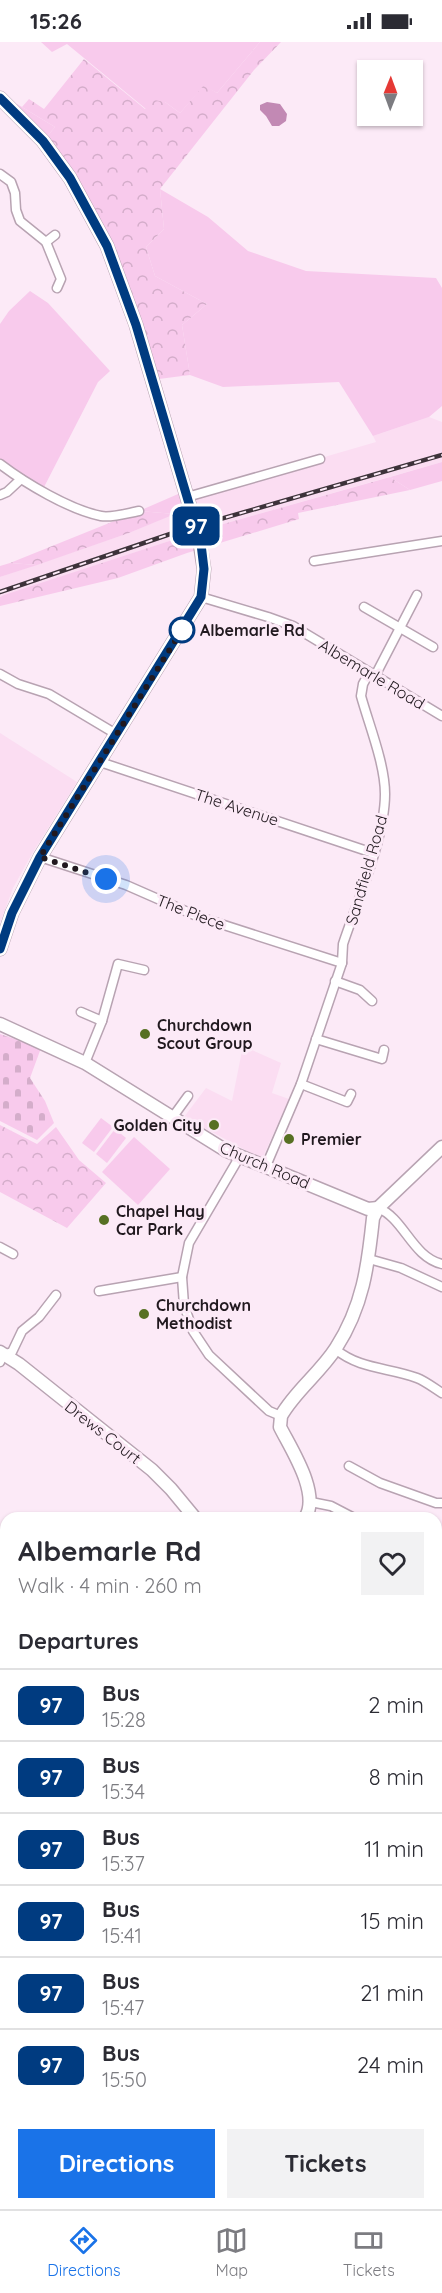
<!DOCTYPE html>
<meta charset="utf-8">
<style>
:root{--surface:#fff;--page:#f2f2f3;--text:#2b2b33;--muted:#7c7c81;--line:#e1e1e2;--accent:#1a73e8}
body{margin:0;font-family:Quicksand,sans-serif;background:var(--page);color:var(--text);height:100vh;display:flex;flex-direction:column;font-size:22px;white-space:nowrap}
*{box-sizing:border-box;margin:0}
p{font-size:20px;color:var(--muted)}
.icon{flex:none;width:33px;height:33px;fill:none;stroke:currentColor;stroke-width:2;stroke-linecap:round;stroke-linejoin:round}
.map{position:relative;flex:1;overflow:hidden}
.side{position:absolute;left:0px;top:1470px;width:442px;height:698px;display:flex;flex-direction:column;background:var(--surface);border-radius:18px 18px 0 0;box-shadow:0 2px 4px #0004}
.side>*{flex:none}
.badge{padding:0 12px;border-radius:9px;font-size:21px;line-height:39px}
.needle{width:39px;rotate:1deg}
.controls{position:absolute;left:357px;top:18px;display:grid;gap:12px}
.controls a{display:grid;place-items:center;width:66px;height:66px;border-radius:0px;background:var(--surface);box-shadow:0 2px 4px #0004;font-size:30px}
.you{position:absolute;width:30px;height:30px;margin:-15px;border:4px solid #fff;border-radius:50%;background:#1a73e8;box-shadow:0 0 0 9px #1a73e833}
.map>.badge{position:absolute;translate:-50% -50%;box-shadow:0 0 0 3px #fff}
h2{padding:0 18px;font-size:22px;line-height:54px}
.round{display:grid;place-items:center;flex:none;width:63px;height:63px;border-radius:0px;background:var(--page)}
.head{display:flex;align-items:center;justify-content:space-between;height:102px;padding:0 18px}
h1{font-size:28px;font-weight:700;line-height:45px}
.primary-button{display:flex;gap:12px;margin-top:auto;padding:12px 18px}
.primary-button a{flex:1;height:69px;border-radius:0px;background:var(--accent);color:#fff;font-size:24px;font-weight:700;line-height:69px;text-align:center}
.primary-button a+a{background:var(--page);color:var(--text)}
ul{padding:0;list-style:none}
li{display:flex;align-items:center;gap:18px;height:72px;padding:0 18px;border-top:2px solid var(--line)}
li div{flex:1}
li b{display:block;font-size:22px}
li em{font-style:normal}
li .badge{min-width:66px;font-weight:700;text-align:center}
.status{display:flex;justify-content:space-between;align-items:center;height:42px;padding:0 30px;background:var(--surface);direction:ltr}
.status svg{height:16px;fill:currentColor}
.tabs{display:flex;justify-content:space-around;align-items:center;height:84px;border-top:2px solid var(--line);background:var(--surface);font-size:16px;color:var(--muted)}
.tabs a{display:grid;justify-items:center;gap:3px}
.tabs .selected{color:var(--accent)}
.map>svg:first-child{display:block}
.built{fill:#fbddf2}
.green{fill:#f8caec}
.forest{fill:url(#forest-crowns)}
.cemetery{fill:url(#cemetery-stones)}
.water{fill:#c289b4}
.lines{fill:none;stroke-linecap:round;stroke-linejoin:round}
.street-casing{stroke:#b8a3b2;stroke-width:11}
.secondary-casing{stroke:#b8a3b2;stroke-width:15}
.street{stroke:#fff;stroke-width:8}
.secondary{stroke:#fff;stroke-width:12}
.rail-casing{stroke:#3d333a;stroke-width:4.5}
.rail{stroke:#fceaf7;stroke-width:2;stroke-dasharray:7;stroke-linecap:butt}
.secondary-bridge-casing{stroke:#b8a3b2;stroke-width:15;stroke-linecap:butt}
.secondary-bridge{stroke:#fff;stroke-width:12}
.line-casing{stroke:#fff;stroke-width:14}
.line{stroke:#003b80;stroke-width:9}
.walk{stroke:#21191f;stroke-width:6;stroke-dasharray:0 10.8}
.stop-dot{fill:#fff;stroke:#003b80;stroke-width:3}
.poi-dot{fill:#577023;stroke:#fceaf7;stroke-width:2}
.labels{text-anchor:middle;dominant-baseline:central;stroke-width:6;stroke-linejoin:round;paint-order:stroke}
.stop-label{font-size:16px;font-weight:bold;fill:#21191f;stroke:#fceaf7;text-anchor:start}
.street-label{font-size:16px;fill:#21191f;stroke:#fceaf7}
.poi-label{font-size:16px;font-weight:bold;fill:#21191f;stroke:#fceaf7;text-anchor:start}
</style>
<div class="status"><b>15:26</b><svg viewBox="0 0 49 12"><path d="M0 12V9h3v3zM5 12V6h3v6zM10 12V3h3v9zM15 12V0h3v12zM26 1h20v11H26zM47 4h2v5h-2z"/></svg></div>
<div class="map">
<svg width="442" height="2167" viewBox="0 0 442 2167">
<defs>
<pattern id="forest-crowns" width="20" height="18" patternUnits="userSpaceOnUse" patternTransform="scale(1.5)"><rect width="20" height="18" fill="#f8caec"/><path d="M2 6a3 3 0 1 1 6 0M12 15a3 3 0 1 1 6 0" fill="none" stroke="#d4adca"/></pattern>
<pattern id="cemetery-stones" width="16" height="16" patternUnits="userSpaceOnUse" patternTransform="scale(1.5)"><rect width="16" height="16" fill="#f8caec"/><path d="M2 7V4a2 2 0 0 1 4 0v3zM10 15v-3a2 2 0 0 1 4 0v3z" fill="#d4adca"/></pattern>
</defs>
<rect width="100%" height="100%" fill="#fceaf7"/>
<g class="built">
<path d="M429,375l13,5v40l-233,66 -209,69v-20l129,-44 45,-19 13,-17 189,-55 -3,-6z"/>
<path d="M0,691l77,49 -44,70 -20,36 -13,35z"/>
<path d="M243,1004l38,17 -9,30 17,6 -26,58 -3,1 -76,-41 22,-29 26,13z"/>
</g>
<g class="green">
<path d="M41,0h219l-43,51 -13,-7 -24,27 -15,-11 -19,7 -79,-65 -15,8z"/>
<path d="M17,62l38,23 -12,14 -32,-32z"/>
<path d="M160,147l48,28 40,34 58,20 130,7 6,10v118l-13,11 -56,19 -34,-54 -116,5 -33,-12 -8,-50 25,-21 -52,-28 -9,-29 18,-18z"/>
<path d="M30,249l18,12 62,68 -12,11 -56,109 -42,-27v-140l9,-13z"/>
<path d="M442,420v19l-32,9 -20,-13z"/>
<path d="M185,449l2,6 -12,17 -36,-3z"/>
<path d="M10,521l27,2 -37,12v-11z"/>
<path d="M101,1076l12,9 -19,25 -12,-9z"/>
<path d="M115,1087l11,9 -19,25 -11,-9z"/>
<path d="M134,1095l36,32 -32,36 -36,-33z"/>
<path d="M437,1783l5,1v246h-6z"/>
</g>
<g class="forest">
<path d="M260,0h21l-27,28 -94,119 4,40 -18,18 9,29 52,28 -25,21 8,50 -39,5 -28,-94 -80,-145 12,-14 -33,-20 7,-8 15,10 40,-50 61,50 9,-9 11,2 15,11 24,-28 13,8z"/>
<path d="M390,435l20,13 -112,23 1,6 -112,34 -69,25 -118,28v-9l4,-2 205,-67z"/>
<path d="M139,469l36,3 -46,19 -92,32 -27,-2z"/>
<path d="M0,1083l37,19 19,-17 23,33 27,23 -39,45 -67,-36z"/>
<path d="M436,2030h6v64h-5z"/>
<path d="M0,2058l6,6v98h19v5h-25z"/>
</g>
<path class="cemetery" d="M0,992l41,14 -11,30 15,23 9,22 -17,17 -37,-19z"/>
<path class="water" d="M267,60l13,2 7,10 -1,7 -7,5h-7l-6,-10 -6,-6v-5z"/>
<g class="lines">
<g class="street-casing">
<g id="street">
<path d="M0,132l11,8 4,11 1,17 4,11 26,21 15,37 -4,9"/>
<path d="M46,200l9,-7"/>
<path d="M0,422c25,19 70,46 101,52 11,2 27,-3 38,-5"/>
<path d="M0,453l7,-3 14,-13"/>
<path d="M187,455l133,-38"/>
<path d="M314,519l128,-20"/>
<path d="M201,555l67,20 25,9 149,90"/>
<path d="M364,565l69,40"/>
<path d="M0,632l18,10 31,10 67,40"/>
<path d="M375,634l42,-81"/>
<path d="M100,720l273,91"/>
<path d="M40,815l86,28 73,32 143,46"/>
<path d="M335,939l25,9 12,11"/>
<path d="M81,970l21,9"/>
<path d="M316,997l66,20 2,-9"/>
<path d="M85,1021l17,-42 16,-57 26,6"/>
<path d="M301,1042l46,18 4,-8"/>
<path d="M172,1076l16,-22"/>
<path d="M240,1114l-51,87 -7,34 2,28 9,26 16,24 60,56 12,5"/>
<path d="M266,1124l35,-82 41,-121 1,-19c14,-42 42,-106 42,-150 0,-30 -16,-69 -24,-98l2,-12 6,-11"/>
<path d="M378,1166c26,10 34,49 64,56"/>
<path d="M0,1205l13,7"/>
<path d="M369,1217l32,9 41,19"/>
<path d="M99,1249l83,-14"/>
<path d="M335,1307c26,21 53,18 82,29 8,3 17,10 25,15"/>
<path d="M0,1320l3,-7 9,-3 10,-21 17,-14 17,-22"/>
<path d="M349,1424l31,17 56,20h6"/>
<path d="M311,1460l20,4 23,12"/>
<path d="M0,1511l6,1"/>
<path d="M436,1520l6,3"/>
<path d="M0,1898l4,15 2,44"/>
<path d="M0,1980l6,-19"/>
</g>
</g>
<g class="secondary-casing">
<g id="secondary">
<path d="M0,56l43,43 27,37 37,68 29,79 54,182"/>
<path d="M0,907l12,-36 28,-56 161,-260 3,-28 -5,-32"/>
<path d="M0,982l85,39 140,87 143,59 10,-1"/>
<path d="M0,1310l19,12 133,106 19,19 24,29"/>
<path d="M305,1476c16,-24 -14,-69 -25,-91l1,-11c14,-25 39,-43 55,-68 27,-42 32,-82 37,-130l5,-10 64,-61"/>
<path d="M436,1776l6,1"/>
<path d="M330,2162l2,5"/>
</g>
</g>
<use href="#street" class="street"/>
<use href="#secondary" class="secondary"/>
<g class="rail-casing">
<path id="rail" d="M0,550l179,-61 263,-76"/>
</g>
<use href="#rail" class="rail"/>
<g class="secondary-bridge-casing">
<path id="secondary-bridge" d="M190,465l9,30"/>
</g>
<use href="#secondary-bridge" class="secondary-bridge"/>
</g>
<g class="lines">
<g class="line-casing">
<path id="line" d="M0,56l43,43 27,37 37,68 29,79 65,219 3,25 -3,28 -161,260 -28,56 -12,36"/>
</g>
<use href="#line" class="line"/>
<path class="walk" d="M106,837l-66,-22 142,-227"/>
</g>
<circle class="stop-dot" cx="182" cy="588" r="12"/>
<g class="poi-dot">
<circle cx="145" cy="992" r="6"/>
<circle cx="214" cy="1083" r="6"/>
<circle cx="289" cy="1097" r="6"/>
<circle cx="104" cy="1178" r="6"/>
<circle cx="144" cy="1272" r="6"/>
</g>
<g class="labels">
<g class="stop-label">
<text x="200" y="588">Albemarle Rd</text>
</g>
<g class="street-label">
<text transform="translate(372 632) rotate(31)">Albemarle Road</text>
<text transform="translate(237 765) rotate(18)">The Avenue</text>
<text transform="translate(366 828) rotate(-74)">Sandfield Road</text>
<text transform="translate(191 870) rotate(21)">The Piece</text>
<text transform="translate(265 1123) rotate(23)">Church Road</text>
<text transform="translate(103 1390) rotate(38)">Drews Court</text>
</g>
<g class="poi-label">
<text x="157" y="983">Churchdown<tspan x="157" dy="18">Scout Group</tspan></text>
<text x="202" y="1083" text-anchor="end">Golden City</text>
<text x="301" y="1097">Premier</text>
<text x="116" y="1169">Chapel Hay<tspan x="116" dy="18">Car Park</tspan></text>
<text x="156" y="1263">Churchdown<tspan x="156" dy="18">Methodist</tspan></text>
</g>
</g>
</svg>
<div class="controls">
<a><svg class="needle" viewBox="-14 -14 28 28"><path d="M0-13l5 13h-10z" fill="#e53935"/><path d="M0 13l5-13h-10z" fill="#7c7c81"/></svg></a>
</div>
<div class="you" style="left:106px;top:837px"></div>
<b class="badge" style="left:196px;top:484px;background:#003b80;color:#fff">97</b>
<section class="side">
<div class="head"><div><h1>Albemarle Rd</h1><p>Walk · 4 min · 260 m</p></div><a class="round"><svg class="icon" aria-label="heart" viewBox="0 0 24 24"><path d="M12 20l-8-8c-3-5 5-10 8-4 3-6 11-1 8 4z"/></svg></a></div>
<h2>Departures</h2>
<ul>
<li><span class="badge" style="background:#003b80;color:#fff">97</span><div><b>Bus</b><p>15:28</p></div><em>2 min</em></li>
<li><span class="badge" style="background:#003b80;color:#fff">97</span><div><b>Bus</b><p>15:34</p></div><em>8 min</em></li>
<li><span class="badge" style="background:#003b80;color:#fff">97</span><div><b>Bus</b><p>15:37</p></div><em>11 min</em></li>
<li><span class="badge" style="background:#003b80;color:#fff">97</span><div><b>Bus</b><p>15:41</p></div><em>15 min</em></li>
<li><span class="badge" style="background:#003b80;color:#fff">97</span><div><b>Bus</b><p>15:47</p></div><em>21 min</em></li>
<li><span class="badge" style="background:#003b80;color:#fff">97</span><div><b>Bus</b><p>15:50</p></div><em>24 min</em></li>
</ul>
<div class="primary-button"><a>Directions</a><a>Tickets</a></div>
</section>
</div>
<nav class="tabs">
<a class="selected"><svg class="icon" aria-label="directions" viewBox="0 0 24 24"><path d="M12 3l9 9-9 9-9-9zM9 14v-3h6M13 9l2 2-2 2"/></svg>Directions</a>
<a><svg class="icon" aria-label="map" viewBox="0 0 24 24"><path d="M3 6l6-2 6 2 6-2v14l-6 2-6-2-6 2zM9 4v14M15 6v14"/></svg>Map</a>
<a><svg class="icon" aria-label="tickets" viewBox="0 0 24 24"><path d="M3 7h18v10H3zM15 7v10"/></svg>Tickets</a>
</nav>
